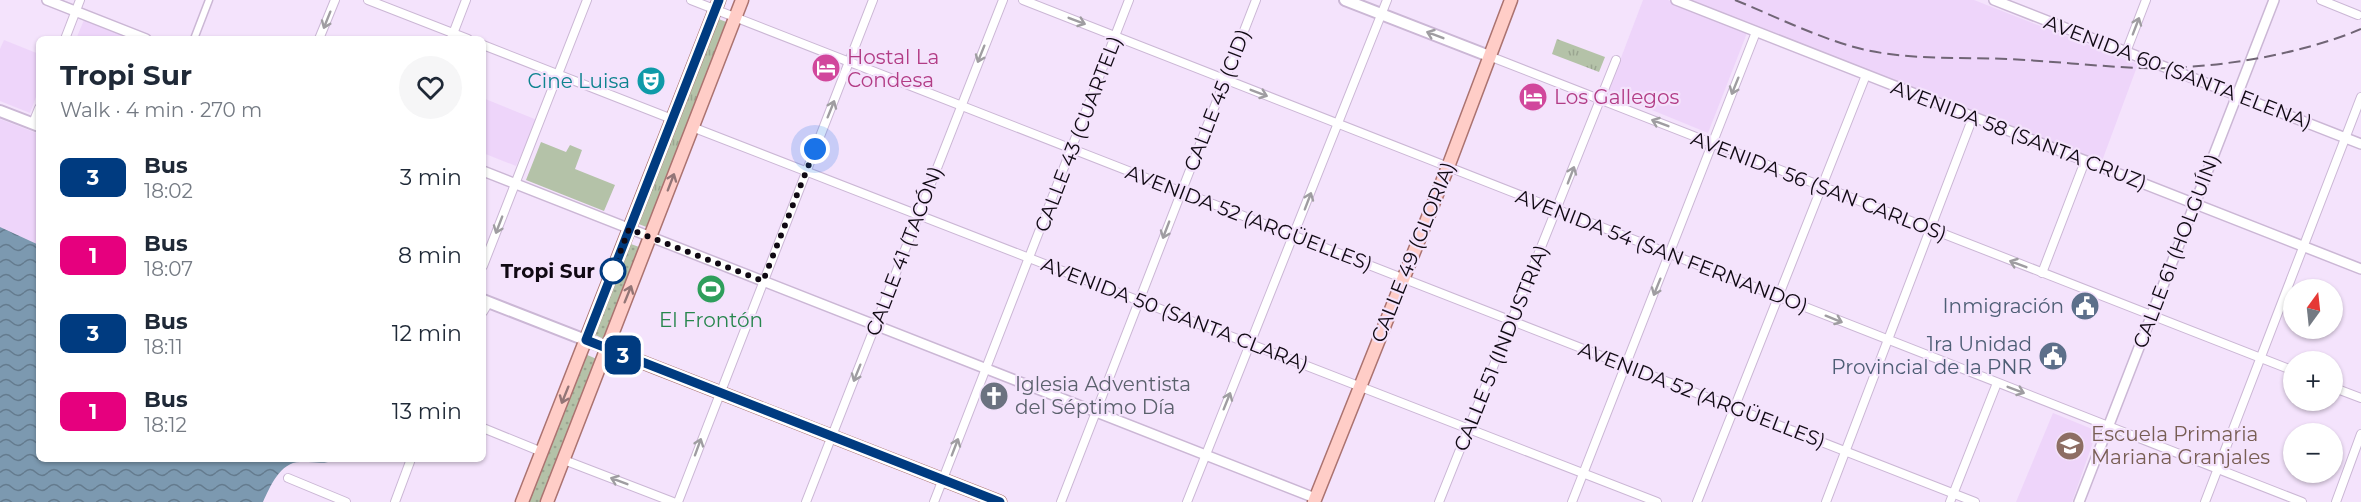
<!DOCTYPE html>
<meta charset="utf-8">
<style>
:root{--surface:#fff;--page:#f6f6f7;--text:#1f2937;--muted:#747a83}
body{margin:0;font-family:Montserrat,sans-serif;background:var(--page);color:var(--text);height:100vh;display:flex;flex-direction:column;font-size:22px;white-space:nowrap}
*{box-sizing:border-box;margin:0}
p{font-size:20px;color:var(--muted)}
.icon{flex:none;width:33px;height:33px;fill:none;stroke:currentColor;stroke-width:2;stroke-linecap:round;stroke-linejoin:round}
.map{position:relative;flex:1;overflow:hidden}
.drawer{position:absolute;left:36px;top:36px;width:450px;height:426px;display:flex;flex-direction:column;background:var(--surface);border-radius:9px;box-shadow:0 2px 4px #0004}
.drawer>*{flex:none}
.badge{padding:0 12px;border-radius:9px;font-size:21px;line-height:39px}
.needle{width:39px;rotate:15deg}
.buttons{position:absolute;left:2283px;top:279px;display:grid;gap:12px}
.buttons a{display:grid;place-items:center;width:60px;height:60px;border-radius:50%;background:var(--surface);box-shadow:0 2px 4px #0004;font-size:30px}
.you{position:absolute;width:30px;height:30px;margin:-15px;border:4px solid #fff;border-radius:50%;background:#1a73e8;box-shadow:0 0 0 9px #1a73e833}
.map>.badge{position:absolute;translate:-50% -50%;box-shadow:0 0 0 3px #fff}
.round{display:grid;place-items:center;flex:none;width:63px;height:63px;border-radius:32px;background:var(--page)}
.head{display:flex;align-items:center;justify-content:space-between;height:102px;padding:0 24px}
h1{font-size:28px;font-weight:700;line-height:45px}
ul{padding:0;list-style:none}
li{display:flex;align-items:center;gap:18px;height:78px;padding:0 24px}
li div{flex:1}
li b{display:block;font-size:22px}
li em{font-style:normal}
li .badge{min-width:66px;font-weight:700;text-align:center}
.map>svg:first-child{display:block}
.built{fill:#eed5fa}
.grass{fill:url(#grass-tufts)}
.park{fill:url(#park-dots)}
.pitch{fill:#b4c2a8}
.water{fill:url(#water-waves)}
.lines{fill:none;stroke-linecap:round;stroke-linejoin:round}
.pedestrian-casing{stroke:#cbb7d5;stroke-width:9}
.minor-casing{stroke:#cbb7d5;stroke-width:10}
.tertiary-casing{stroke:#cbb7d5;stroke-width:12}
.secondary-casing{stroke:#cbb7d5;stroke-width:14}
.primary-casing{stroke:#ab7370;stroke-width:15}
.pedestrian{stroke:#fff;stroke-width:6}
.minor{stroke:#fff;stroke-width:8}
.tertiary{stroke:#fff;stroke-width:9}
.secondary{stroke:#fff;stroke-width:10}
.primary{stroke:#ffcdc7;stroke-width:12}
.rail{stroke:#706575;stroke-width:2;stroke-dasharray:12 6;stroke-linecap:butt}
.oneway{stroke:#9f9da1}
.oneway2{stroke:#937576}
.line-casing{stroke:#fff;stroke-width:14}
.line{stroke:#003b80;stroke-width:9}
.walk{stroke:#100913;stroke-width:6;stroke-dasharray:0 10.8}
.stop-dot{fill:#fff;stroke:#003b80;stroke-width:3}
.labels{text-anchor:middle;dominant-baseline:central;stroke-width:4.5;stroke-linejoin:round;paint-order:stroke}
.hotel-label{font-size:20px;fill:#b23c85;stroke:#f4e3fc;text-anchor:start}
.street-label{font-size:20px;fill:#100913;stroke:#f4e3fc}
.culture-label{font-size:20px;fill:#0d838f;stroke:#f4e3fc;text-anchor:end}
.stop-label{font-size:20px;font-weight:bold;fill:#100913;stroke:#f4e3fc;text-anchor:end}
.service-label{font-size:20px;fill:#4e5e75;stroke:#f4e3fc;text-anchor:end}
.leisure-label{font-size:20px;fill:#27864d;stroke:#f4e3fc}
.worship-label{font-size:20px;fill:#5b616d;stroke:#f4e3fc;text-anchor:start}
.education-label{font-size:20px;fill:#785e54;stroke:#f4e3fc;text-anchor:start}
</style>
<div class="map">
<svg width="2361" height="502" viewBox="0 0 2361 502">
<defs>
<pattern id="grass-tufts" width="24" height="20" patternUnits="userSpaceOnUse" patternTransform="scale(1.5)"><rect width="24" height="20" fill="#b4c2a8"/><path d="M3 7l-1-3M5 7V3M7 7l1-3M15 17l-1-3M17 17v-4M19 17l1-3" fill="none" stroke="#9aa590"/></pattern>
<pattern id="park-dots" width="8" height="8" patternUnits="userSpaceOnUse" patternTransform="scale(1.5)"><rect width="8" height="8" fill="#b4c2a8"/><path d="M2 2h.1M6 6h.1" fill="none" stroke="#9aa590" stroke-width="1.8" stroke-linecap="round"/></pattern>
<pattern id="water-waves" width="16" height="10" patternUnits="userSpaceOnUse" patternTransform="scale(1.5)"><rect width="16" height="10" fill="#7c99b0"/><path d="M0 5q4-4 8 0t8 0" fill="none" stroke="#647b8e"/></pattern>
</defs>
<rect width="100%" height="100%" fill="#f4e3fc"/>
<g class="built">
<path d="M1643,0h25l79,33 -39,100 -100,-41z"/>
<path d="M1690,0h284l164,64 -36,97z"/>
<path d="M84,20l19,8 28,11h-55z"/>
<path d="M4,40l35,14v35l-9,24 -30,-12v-52z"/>
<path d="M483,98l54,22 -21,46 -33,-13z"/>
<path d="M0,119l39,15v111l-39,-18z"/>
<path d="M2053,413l44,18 -25,71h-56z"/>
</g>
<g class="grass">
<path d="M716,18l13,5 -80,205 -13,-5z"/>
<path d="M1557,39l48,18 -6,15 -47,-18z"/>
</g>
<g class="park">
<path d="M628,243l14,5 -36,92 -13,-6z"/>
<path d="M585,354l14,6 -57,142h-16z"/>
</g>
<path class="pitch" d="M541,142l25,10 4,-7 12,5 -7,19 40,16 -11,26 -78,-31z"/>
<path class="water" d="M0,227l39,18v214h297c-13,7 -22,2 -36,3 -20,0 -30,25 -37,40h-263z"/>
<g class="lines">
<g class="pedestrian-casing">
<path id="pedestrian" d="M194,39l15,-39"/>
</g>
<g class="minor-casing">
<g id="minor">
<path d="M368,0l100,39"/>
<path d="M691,0l1284,502"/>
<path d="M1023,0l1279,502"/>
<path d="M2321,0l37,15"/>
<path d="M65,39l15,-39"/>
<path d="M319,39l16,-39"/>
<path d="M451,39l15,-39"/>
<path d="M483,45l189,74"/>
<path d="M2126,52l20,-52"/>
<path d="M1489,56l805,315"/>
<path d="M33,123l6,-15"/>
<path d="M692,127l965,375"/>
<path d="M483,266l104,-266"/>
<path d="M2042,273l43,-112"/>
<path d="M483,312l6,-10"/>
<path d="M2332,387l29,11"/>
<path d="M483,428l59,24"/>
<path d="M564,460l109,42"/>
<path d="M288,478l58,24"/>
<path d="M395,502l16,-43"/>
<path d="M678,502l195,-502"/>
<path d="M806,502l197,-502"/>
<path d="M934,502l195,-502"/>
<path d="M1061,502l195,-502"/>
<path d="M1187,502l200,-502"/>
<path d="M1439,502l177,-442"/>
<path d="M1572,502l184,-470"/>
<path d="M1697,502l169,-427"/>
<path d="M1826,502l147,-385"/>
<path d="M1950,502l47,-119"/>
<path d="M2205,502l156,-405"/>
<path d="M2336,502l25,-68"/>
</g>
</g>
<g class="tertiary-casing">
<g id="tertiary">
<path d="M47,0l99,39"/>
<path d="M1676,0l685,269"/>
<path d="M1994,0l367,144"/>
<path d="M483,171l832,327"/>
<path d="M2079,502l195,-502"/>
</g>
</g>
<g class="secondary-casing">
<g id="secondary">
<path d="M1345,0l144,56"/>
<path d="M0,111l39,15"/>
<path d="M483,300l123,48"/>
</g>
</g>
<g class="primary-casing">
<g id="primary">
<path d="M606,348l394,154"/>
<path d="M522,502l197,-502"/>
<path d="M547,502l195,-502"/>
<path d="M1314,502l134,-335 63,-167"/>
</g>
</g>
<use href="#pedestrian" class="pedestrian"/>
<use href="#minor" class="minor"/>
<use href="#tertiary" class="tertiary"/>
<use href="#secondary" class="secondary"/>
<use href="#primary" class="primary"/>
<path class="rail" d="M1735,0c42,17 87,40 131,50 46,10 94,7 141,9 44,2 87,7 131,9 70,2 159,-12 223,-39"/>
</g>
<defs><path id="oneway-shaft" d="M-6 0H5M1.5-3L5.5 0L1.5 3" fill="none" stroke-width="1.6" stroke-linecap="round" stroke-linejoin="round" transform="scale(1.5)"/></defs>
<g class="oneway">
<use href="#oneway-shaft" transform="translate(327 20) rotate(112)"/>
<use href="#oneway-shaft" transform="translate(1077 21) rotate(21)"/>
<use href="#oneway-shaft" transform="translate(2136 26) rotate(-69)"/>
<use href="#oneway-shaft" transform="translate(1435 35) rotate(-159)"/>
<use href="#oneway-shaft" transform="translate(981 54) rotate(112)"/>
<use href="#oneway-shaft" transform="translate(1735 86) rotate(112)"/>
<use href="#oneway-shaft" transform="translate(1259 93) rotate(21)"/>
<use href="#oneway-shaft" transform="translate(831 109) rotate(-68)"/>
<use href="#oneway-shaft" transform="translate(1660 123) rotate(-159)"/>
<use href="#oneway-shaft" transform="translate(1571 175) rotate(-69)"/>
<use href="#oneway-shaft" transform="translate(1308 201) rotate(-69)"/>
<use href="#oneway-shaft" transform="translate(499 225) rotate(111)"/>
<use href="#oneway-shaft" transform="translate(1166 230) rotate(111)"/>
<use href="#oneway-shaft" transform="translate(2018 264) rotate(-159)"/>
<use href="#oneway-shaft" transform="translate(1657 287) rotate(112)"/>
<use href="#oneway-shaft" transform="translate(1834 319) rotate(22)"/>
<use href="#oneway-shaft" transform="translate(857 373) rotate(112)"/>
<use href="#oneway-shaft" transform="translate(2016 390) rotate(21)"/>
<use href="#oneway-shaft" transform="translate(1227 401) rotate(-68)"/>
<use href="#oneway-shaft" transform="translate(698 447) rotate(-70)"/>
<use href="#oneway-shaft" transform="translate(955 447) rotate(-69)"/>
<use href="#oneway-shaft" transform="translate(619 481) rotate(-159)"/>
</g>
<g class="oneway2">
<use href="#oneway-shaft" transform="translate(671 182) rotate(-69)"/>
<use href="#oneway-shaft" transform="translate(628 294) rotate(-68)"/>
<use href="#oneway-shaft" transform="translate(565 395) rotate(112)"/>
</g>
<g class="lines">
<g class="line-casing">
<path id="line" d="M719,0l-133,340 414,162"/>
</g>
<use href="#line" class="line"/>
<path class="walk" d="M613,271l16,-42 134,52 52,-132"/>
</g>
<defs>
<g id="hotel-disc" transform="scale(1.5)"><circle r="9.5" fill="#d1479c" stroke="#f4e3fc"/><path d="M-6-4.5h1.5V1H6V5H4.5V3h-9V5H-6ZM-4 0a1.8 1.8 0 1 1 3.6 0ZM.5 0V-2.5h3Q6-2.5 6 0Z" fill="#fff"/></g>
<g id="theatre-disc" transform="scale(1.5)"><circle r="9.5" fill="#0f9aa8" stroke="#f4e3fc"/><path d="M-5-5.5Q0-4 5-5.5V0Q5 5 0 6Q-5 5-5 0ZM-3.3-2.5H-1v1.5H-3.3ZM1-2.5H3.3v1.5H1ZM-2.8 1Q0 5.5 2.8 1Z" fill="#fff"/></g>
<g id="stadium-disc" transform="scale(1.5)"><circle r="9.5" fill="#2e9e5b" stroke="#f4e3fc"/><path d="M0-5a6.5 5 0 1 0 0 10a6.5 5 0 1 0 0-10ZM-3.5-1.8h7v3.6h-7Z" fill="#fff"/></g>
<g id="civic-disc" transform="scale(1.5)"><circle r="9.5" fill="#5c6f8a" stroke="#f4e3fc"/><path d="M-.6-6.5H3V-4.5H.6V-3L4-1V1h2V6H-6V1h2V-1L-.6-3ZM-1.2 2.5V6h2.4V2.5Z" fill="#fff"/></g>
<g id="church-disc" transform="scale(1.5)"><circle r="9.5" fill="#6b7280" stroke="#f4e3fc"/><path d="M-1.2-6h2.4v3.5h3.3v2.4h-3.3V6h-2.4V-.1h-3.3v-2.4h3.3Z" fill="#fff"/></g>
<g id="school-disc" transform="scale(1.5)"><circle r="9.5" fill="#8d6e63" stroke="#f4e3fc"/><path d="M0-5L7-2L0 1L-7-2ZM-4 1L0 2.5L4 1V4Q0 6-4 4Z" fill="#fff"/></g>
</defs>
<g fill-rule="evenodd">
<use href="#hotel-disc" x="826" y="68"/>
<use href="#theatre-disc" x="651" y="81"/>
<use href="#hotel-disc" x="1533" y="97"/>
<use href="#stadium-disc" x="711" y="289"/>
<use href="#civic-disc" x="2085" y="306"/>
<use href="#civic-disc" x="2053" y="356"/>
<use href="#church-disc" x="994" y="396"/>
<use href="#school-disc" x="2070" y="446"/>
</g>
<circle class="stop-dot" cx="613" cy="271" r="12"/>
<g class="labels">
<g class="hotel-label">
<text x="847" y="57">Hostal La<tspan x="847" dy="23">Condesa</tspan></text>
<text x="1554" y="97">Los Gallegos</text>
</g>
<g class="street-label">
<text transform="translate(2178 72) rotate(21)">AVENIDA 60 (SANTA ELENA)</text>
<text transform="translate(1217 100) rotate(-69)">CALLE 45 (CID)</text>
<text transform="translate(1078 134) rotate(-69)">CALLE 43 (CUARTEL)</text>
<text transform="translate(2019 135) rotate(21)">AVENIDA 58 (SANTA CRUZ)</text>
<text transform="translate(1819 186) rotate(21)">AVENIDA 56 (SAN CARLOS)</text>
<text transform="translate(1249 218) rotate(21)">AVENIDA 52 (ARGÜELLES)</text>
<text transform="translate(904 251) rotate(-69)">CALLE 41 (TACÓN)</text>
<text transform="translate(1662 251) rotate(21)">AVENIDA 54 (SAN FERNANDO)</text>
<text transform="translate(2176 251) rotate(-69)">CALLE 61 (HOLGUÍN)</text>
<text transform="translate(1413 252) rotate(-68)">CALLE 49 (GLORIA)</text>
<text transform="translate(1175 314) rotate(21)">AVENIDA 50 (SANTA CLARA)</text>
<text transform="translate(1501 348) rotate(-68)">CALLE 51 (INDUSTRIA)</text>
<text transform="translate(1702 395) rotate(21)">AVENIDA 52 (ARGÜELLES)</text>
</g>
<g class="culture-label">
<text x="630" y="81">Cine Luisa</text>
</g>
<g class="stop-label">
<text x="595" y="271">Tropi Sur</text>
</g>
<g class="service-label">
<text x="2064" y="306">Inmigración</text>
<text x="2032" y="344">1ra Unidad<tspan x="2032" dy="23">Provincial de la PNR</tspan></text>
</g>
<g class="leisure-label">
<text x="711" y="320">El Frontón</text>
</g>
<g class="worship-label">
<text x="1015" y="384">Iglesia Adventista<tspan x="1015" dy="23">del Séptimo Día</tspan></text>
</g>
<g class="education-label">
<text x="2091" y="434">Escuela Primaria<tspan x="2091" dy="23">Mariana Granjales</tspan></text>
</g>
</g>
</svg>
<div class="buttons">
<a><svg class="needle" viewBox="-14 -14 28 28"><path d="M0-13l5 13h-10z" fill="#e53935"/><path d="M0 13l5-13h-10z" fill="#747a83"/></svg></a>
<a>+</a>
<a>−</a>
</div>
<div class="you" style="left:815px;top:149px"></div>
<b class="badge" style="left:623px;top:355px;background:#003b80;color:#fff">3</b>
<section class="drawer">
<div class="head"><div><h1>Tropi Sur</h1><p>Walk · 4 min · 270 m</p></div><a class="round"><svg class="icon" aria-label="heart" viewBox="0 0 24 24"><path d="M12 20l-8-8c-3-5 5-10 8-4 3-6 11-1 8 4z"/></svg></a></div>
<ul>
<li><span class="badge" style="background:#003b80;color:#fff">3</span><div><b>Bus</b><p>18:02</p></div><em>3 min</em></li>
<li><span class="badge" style="background:#e6007e;color:#fff">1</span><div><b>Bus</b><p>18:07</p></div><em>8 min</em></li>
<li><span class="badge" style="background:#003b80;color:#fff">3</span><div><b>Bus</b><p>18:11</p></div><em>12 min</em></li>
<li><span class="badge" style="background:#e6007e;color:#fff">1</span><div><b>Bus</b><p>18:12</p></div><em>13 min</em></li>
</ul>
</section>
</div>
